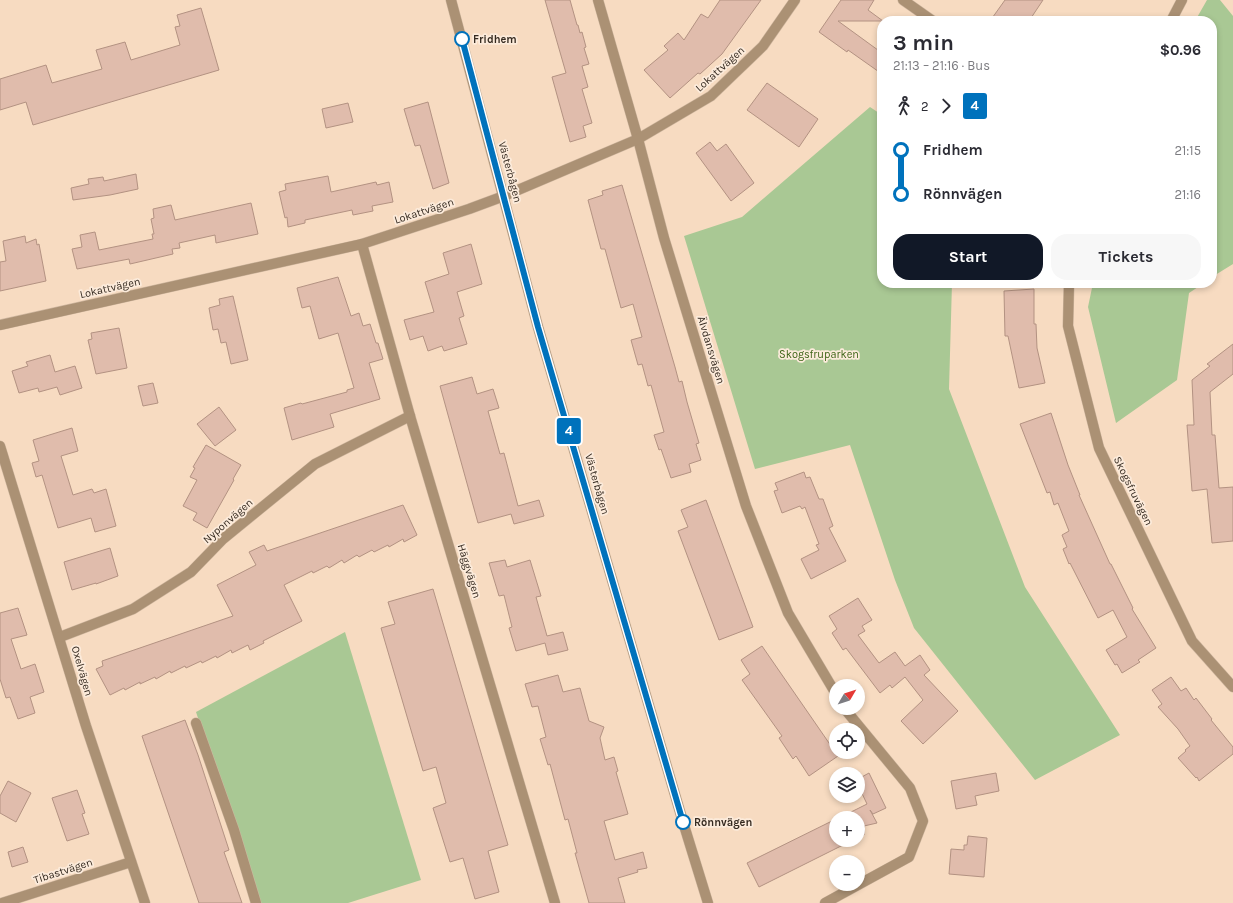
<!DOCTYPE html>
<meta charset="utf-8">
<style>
:root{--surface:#fff;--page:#f7f7f7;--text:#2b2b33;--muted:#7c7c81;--accent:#111827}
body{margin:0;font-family:Karla,sans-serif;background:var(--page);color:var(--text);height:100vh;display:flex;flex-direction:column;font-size:15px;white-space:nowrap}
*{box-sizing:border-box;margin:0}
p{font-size:13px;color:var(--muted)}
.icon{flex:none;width:22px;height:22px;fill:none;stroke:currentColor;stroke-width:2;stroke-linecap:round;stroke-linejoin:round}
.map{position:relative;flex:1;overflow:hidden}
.drawer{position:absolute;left:877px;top:16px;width:340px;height:272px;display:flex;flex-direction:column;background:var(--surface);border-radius:16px;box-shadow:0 2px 6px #0003}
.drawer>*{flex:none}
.badge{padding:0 8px;border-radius:3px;font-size:14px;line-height:26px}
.needle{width:26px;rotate:51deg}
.controls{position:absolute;left:829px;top:679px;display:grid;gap:8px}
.controls a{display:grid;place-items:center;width:36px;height:36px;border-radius:50%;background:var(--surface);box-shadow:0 2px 6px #0003;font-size:20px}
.map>.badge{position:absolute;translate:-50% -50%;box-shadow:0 0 0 2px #fff}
.legs{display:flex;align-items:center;gap:6px;height:44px;padding:0 16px;font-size:13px}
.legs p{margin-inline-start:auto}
.overview{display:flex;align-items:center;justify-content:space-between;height:68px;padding:0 16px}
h1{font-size:22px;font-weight:700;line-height:30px}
.cta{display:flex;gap:8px;margin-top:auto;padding:8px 16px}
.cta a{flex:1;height:46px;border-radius:16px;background:var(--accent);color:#fff;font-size:16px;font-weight:700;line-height:46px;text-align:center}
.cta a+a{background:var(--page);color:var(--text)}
ul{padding:0 16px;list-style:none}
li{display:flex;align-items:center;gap:14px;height:44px;font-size:15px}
li i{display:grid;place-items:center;width:6px;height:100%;margin:0 5px;background:currentColor}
li i::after{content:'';width:10px;height:10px;margin:-5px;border:3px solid;border-radius:50%;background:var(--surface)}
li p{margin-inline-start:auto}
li:first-child i{background:linear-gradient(#0000 50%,currentColor 0)}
li:last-child i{background:linear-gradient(currentColor 50%,#0000 0)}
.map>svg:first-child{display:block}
.green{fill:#a9c894}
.building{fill:#e0bcac;stroke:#b39282}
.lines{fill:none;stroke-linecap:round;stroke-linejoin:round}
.minor-casing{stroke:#d0b8a1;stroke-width:11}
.minor{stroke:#ab9174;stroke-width:10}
.line-1-casing{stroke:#fff;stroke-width:9}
.line-1{stroke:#0072bc;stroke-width:6}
.stop-1-dot{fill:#fff;stroke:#0072bc;stroke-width:2}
.labels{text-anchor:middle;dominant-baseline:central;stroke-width:3.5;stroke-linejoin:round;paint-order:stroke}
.stop-label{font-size:11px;font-weight:bold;fill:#352a20;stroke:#fcebdb;text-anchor:start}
.street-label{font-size:11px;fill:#352a20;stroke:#fcebdb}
.park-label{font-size:11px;fill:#3d6517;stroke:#fcebdb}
</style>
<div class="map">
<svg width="1233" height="903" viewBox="0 0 1233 903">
<rect width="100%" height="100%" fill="#f7dbc1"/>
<g class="green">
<path d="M1207,0h13l13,16v248l-21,13v-256h-17z"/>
<path d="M870,107l12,8v168h70l-3,106 76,198 95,148 -85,45 -121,-152 -19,-48 -45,-135 -95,24 -71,-233 58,-19z"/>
<path d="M1093,283h111l-15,10 -12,87 -61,43 -28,-116z"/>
<path d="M345,632l76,248 -73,23h-88l-64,-191z"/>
</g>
<g class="building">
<path d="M545,0h25l7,25h1l2,8 2,-1 4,15 -2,1 5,16 -7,2 6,21 -6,2 10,34 -9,3 3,11 -16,5 -18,-65 14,-4z"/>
<path d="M720,0h41l-39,54 -22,20 -2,-1 -28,25 -26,-28 24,-20 -4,-4 14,-13 6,7 17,-26 7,4z"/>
<path d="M841,0h33l-6,10 15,11h-45l44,32v21l-34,-24 -1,2 -28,-20z"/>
<path d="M1005,0h38l-14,21h-39z"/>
<path d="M201,8l18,62 -186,55 -7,-23 -26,8v-31l46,-14 6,18 50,-14 -6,-19 29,-8 6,18 49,-15 -5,-18 5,-1 -3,-11z"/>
<path d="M767,83l51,36 -19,28 -52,-37z"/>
<path d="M428,102l21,81 -16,6 -13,-44 -5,1 -11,-37z"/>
<path d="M348,103l5,19 -27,6 -4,-19z"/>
<path d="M710,142l7,9 9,-7 28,39 -23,18 -35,-48z"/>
<path d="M136,174l2,15 -28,6 -37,5 -2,-12 18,-4 -1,-5 15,-2 1,4z"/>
<path d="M328,176l3,16 45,-10 1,3 12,-3 4,20 -21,4 1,5 -20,4 -1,-5 -47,10v3l-17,4 -1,-10 -2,1 -6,-26 7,-2 -1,-6z"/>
<path d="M622,185l53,182 4,15 3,-1 5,21 12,41 -3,1 5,16 -12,4 2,8 -20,6 -10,-29 -2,1 -5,-15 10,-3 -13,-47 -3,1 -6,-22 -4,1 -7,-25 11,-3 -5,-18 -4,-15 -12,4 -16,-59h-4l-13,-49 15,-5 -1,-4z"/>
<path d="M251,203l7,31 -42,9 -1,-8 -36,8 1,5 -8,1 1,5 -43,10 -1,-5 -52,10 -5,-20 10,-2 -2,-12 15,-3 4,18 54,-11 -1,-5h2l-3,-15 3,-1 -1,-9 18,-4 4,15z"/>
<path d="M25,236l1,7 10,-4 1,6 2,-1 7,37 -46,10v-29l6,-1 -3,-20z"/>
<path d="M471,244l11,40 -25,8 7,24 -5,2 8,26 -23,7 -2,-5 -14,5 -5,-15 -13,4 -6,-20 30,-8 -9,-30 24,-8 -6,-21z"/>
<path d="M338,277l13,39 8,-3 4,13 7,-2 6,19h2l5,16 -14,4 11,36 -50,15 4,13 -42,13 -8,-32 17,-5 1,1 45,-12v-2l7,-2 -16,-55 -19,6 -9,-33 -8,2 -5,-20z"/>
<path d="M1034,289v35h2l1,24 8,35 -26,5 -11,-52h-3l-1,-45z"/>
<path d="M233,296l15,64 -17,4 -5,-22 -5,1 -3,-14 -5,1 -4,-22 11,-3 -1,-6z"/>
<path d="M119,328l8,40 -31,6 -8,-34 4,-1 -1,-6z"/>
<path d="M1233,344v30l-23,18 2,43h3l4,53 14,-1v54l-21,2 -5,-54 -15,2 -5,-66h7l-2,-45 18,-14 -3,-2z"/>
<path d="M50,355l5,17 20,-6 7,22 -22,7 -3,-8 -18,5 -1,-4 -19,5 -7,-22 16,-5 -2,-4z"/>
<path d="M472,377l5,17 16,-5 6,19 -11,3 12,43 4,-1 14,53 21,-6 5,16 -30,8 -3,-10 -33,9 -38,-137z"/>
<path d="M153,383l5,20 -15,3 -5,-20z"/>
<path d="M219,407l17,23 -21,16 -18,-22z"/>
<path d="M1051,413l17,52 12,30h-1l31,69h1l22,44 -1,1 24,39 -18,12 2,2 -18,11 -5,-9 -2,1 -9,-15 21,-13 -14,-27 -15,8 -28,-55 -1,1 -6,-15 4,-2 -5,-12 7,-4 -11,-28 -4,2 -4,-13 -3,1 -27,-69z"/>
<path d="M72,428l6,23 -17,5 12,39 19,-6 2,4 12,-4 10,37 -21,6 -4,-14 -33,10 -16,-53 -6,2 -4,-14 7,-2 -6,-21z"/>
<path d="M206,445l35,20 -8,14 1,1 -27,48 -14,-8 4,-7 -14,-7 14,-26 -7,-3 5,-9 -2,-1z"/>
<path d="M804,472l2,6 4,-1 9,22h4l10,27 -4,2 17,33 -35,18 -10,-20 18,-9 -3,-5 3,-1 -14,-37 -3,2 -2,-3 -18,7 -8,-22 4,-1 -3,-7z"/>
<path d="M706,500l47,127 -34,13 -41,-109 10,-4 -7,-17z"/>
<path d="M403,505l14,30 -13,7 -1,-3 -14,8 -1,-2 -14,7 -2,-2 -13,7 -2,-2 -13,8 -2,-3 -13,8 -2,-2 -14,7 -1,-2 -28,14 18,36 -39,20 1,2 -14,7 -2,-5 -16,8 -1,-3 -14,8 -1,-2 -14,7 -1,-2 -15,7 -1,-2 -14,7 -1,-2 -14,8 -1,-2 -15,7v-2l-15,8 -1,-2 -14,7 -14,-26 7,-3 -1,-5 131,-45 -16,-31 39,-20 -7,-13 15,-7 3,6z"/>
<path d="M110,548l8,28 -22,8v-1l-24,7 -8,-28z"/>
<path d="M505,560l2,7 23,-7 11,36 -5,1 11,39 16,-4 5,18 -20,5 -3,-12 -29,8 -7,-23 3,-1 -8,-32 -5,1 -10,-33z"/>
<path d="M433,589l75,256 -20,6 11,41 -24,7 -12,-41 -13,4 -17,-54 13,-5 -10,-36 -13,4 -42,-143 14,-4 -7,-22z"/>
<path d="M858,598l14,22 -10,6 3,5 -7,4 21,28 16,-11 10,14 15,-11 10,15 -6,5 34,36 -35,33 -22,-23 22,-21 -18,-23 -13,11 -2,-3 -10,8 -34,-45 -3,2 -11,-17 5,-4 -8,-13z"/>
<path d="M18,608l9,27 -16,4 10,30 14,-5 9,28 -14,5 5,16 -17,6 -8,-22 -4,1 -6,-19v-66z"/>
<path d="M762,646l76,110 -29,20 -13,-20 -3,3 -14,-21 3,-2 -40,-56 8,-6 -9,-14z"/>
<path d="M558,675l5,17 17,-4 9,33 15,6 -4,11 5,22 9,-3 4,14 -2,1 12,42 -24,7 11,39 28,-8 4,16 -10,2 1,2 -20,6 7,25h-36l-14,-50h2l-9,-34 -3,1 -15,-56 -2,1 -8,-26 6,-2 -8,-31 -6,1 -7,-23z"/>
<path d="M1171,677l10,14 5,-3 8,12 2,-2 16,21 -1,1 22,27v7l-34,27 -2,-4 -1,1 -18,-20 8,-7 -1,-1 5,-4 -12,-17 -20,-22 4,-3 -10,-14z"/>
<path d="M185,720l13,35 31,95 -5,2 18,51h-43l-57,-167z"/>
<path d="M869,773l17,35 -13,6 -3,-4 7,13 -13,3v9l-6,3v-20h-19l28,-14 -9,-19v-6z"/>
<path d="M996,773l3,18 -24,5 2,9 -21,4 -5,-28z"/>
<path d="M8,781l23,12 -15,29 -16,-9v-17z"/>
<path d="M77,790l8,23 -3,1 7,20 -22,7 -15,-43z"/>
<path d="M836,819v21h17l-94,47 -12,-24z"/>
<path d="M968,836l19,2 -3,39 -35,-3 2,-25 13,1v-5h3z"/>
<path d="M23,847l5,15 -16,5 -4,-15z"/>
</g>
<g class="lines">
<g class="minor-casing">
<g id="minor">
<path d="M451,0l87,327 145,495 25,81"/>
<path d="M598,0l40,139 26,99 82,268 42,107 48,81"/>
<path d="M903,0l30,21"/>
<path d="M1171,21l11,-21"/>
<path d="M362,244l48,172 145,487"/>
<path d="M1069,283l-1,43 31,122 93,193 41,46"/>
<path d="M0,325l362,-81 107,-35 35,-13 134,-57 73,-43 52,-50 32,-46"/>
<path d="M0,446l86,280 59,177"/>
<path d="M60,637l73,-28 58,-37 32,-33 92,-75 95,-48"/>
<path d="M196,723l38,107 22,73"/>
<path d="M2,903l129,-41"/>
<path d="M825,903l84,-46 14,-36 -13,-33 -66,-80"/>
</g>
</g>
<use href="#minor" class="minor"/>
</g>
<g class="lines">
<g class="line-1-casing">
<path id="line-1" d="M462,39l76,288 145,495"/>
</g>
<use href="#line-1" class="line-1"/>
</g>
<g class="stop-1-dot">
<circle cx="462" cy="39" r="7"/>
<circle cx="683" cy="822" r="7"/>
</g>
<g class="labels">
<g class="stop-label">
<text x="473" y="39">Fridhem</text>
<text x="694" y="822">Rönnvägen</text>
</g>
<g class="street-label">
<text transform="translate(720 69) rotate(-42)">Lokattvägen</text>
<text transform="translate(510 172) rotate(75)">Västerbågen</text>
<text transform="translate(424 211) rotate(-18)">Lokattvägen</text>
<text transform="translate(110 288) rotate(-13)">Lokattvägen</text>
<text transform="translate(711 350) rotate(73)">Älvdansvägen</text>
<text transform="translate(597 484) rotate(74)">Västerbågen</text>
<text transform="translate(1133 491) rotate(64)">Skogsfruvägen</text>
<text transform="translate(228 521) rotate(-41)">Nyponvägen</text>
<text transform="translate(469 571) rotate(73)">Häggvägen</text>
<text transform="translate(82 671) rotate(74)">Oxelvägen</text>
<text transform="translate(63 871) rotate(-18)">Tibastvägen</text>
</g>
<g class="park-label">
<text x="819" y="354">Skogsfruparken</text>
</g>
</g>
</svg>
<div class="controls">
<a><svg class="needle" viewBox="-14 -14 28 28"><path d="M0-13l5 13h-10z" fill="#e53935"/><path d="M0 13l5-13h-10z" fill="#7c7c81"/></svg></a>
<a><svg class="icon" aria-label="locate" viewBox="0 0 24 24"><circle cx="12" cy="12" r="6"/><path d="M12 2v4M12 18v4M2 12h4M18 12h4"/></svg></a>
<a><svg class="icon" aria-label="layers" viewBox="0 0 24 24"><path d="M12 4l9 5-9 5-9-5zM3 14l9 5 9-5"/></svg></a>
<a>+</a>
<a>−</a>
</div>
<b class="badge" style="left:569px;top:431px;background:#0072bc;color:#fff">4</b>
<section class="drawer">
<div class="overview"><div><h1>3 min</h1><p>21:13 – 21:16 · Bus</p></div><b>$0.96</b></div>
<div class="legs"><svg class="icon" aria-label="walk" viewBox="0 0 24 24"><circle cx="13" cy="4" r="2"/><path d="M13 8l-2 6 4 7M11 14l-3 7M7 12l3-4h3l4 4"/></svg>2<svg class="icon" aria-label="forward" viewBox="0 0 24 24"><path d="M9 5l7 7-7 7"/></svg><b class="badge" style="background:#0072bc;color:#fff">4</b></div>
<ul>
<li><i style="color:#0072bc"></i><b>Fridhem</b><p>21:15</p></li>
<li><i style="color:#0072bc"></i><b>Rönnvägen</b><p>21:16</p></li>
</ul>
<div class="cta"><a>Start</a><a>Tickets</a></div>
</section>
</div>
